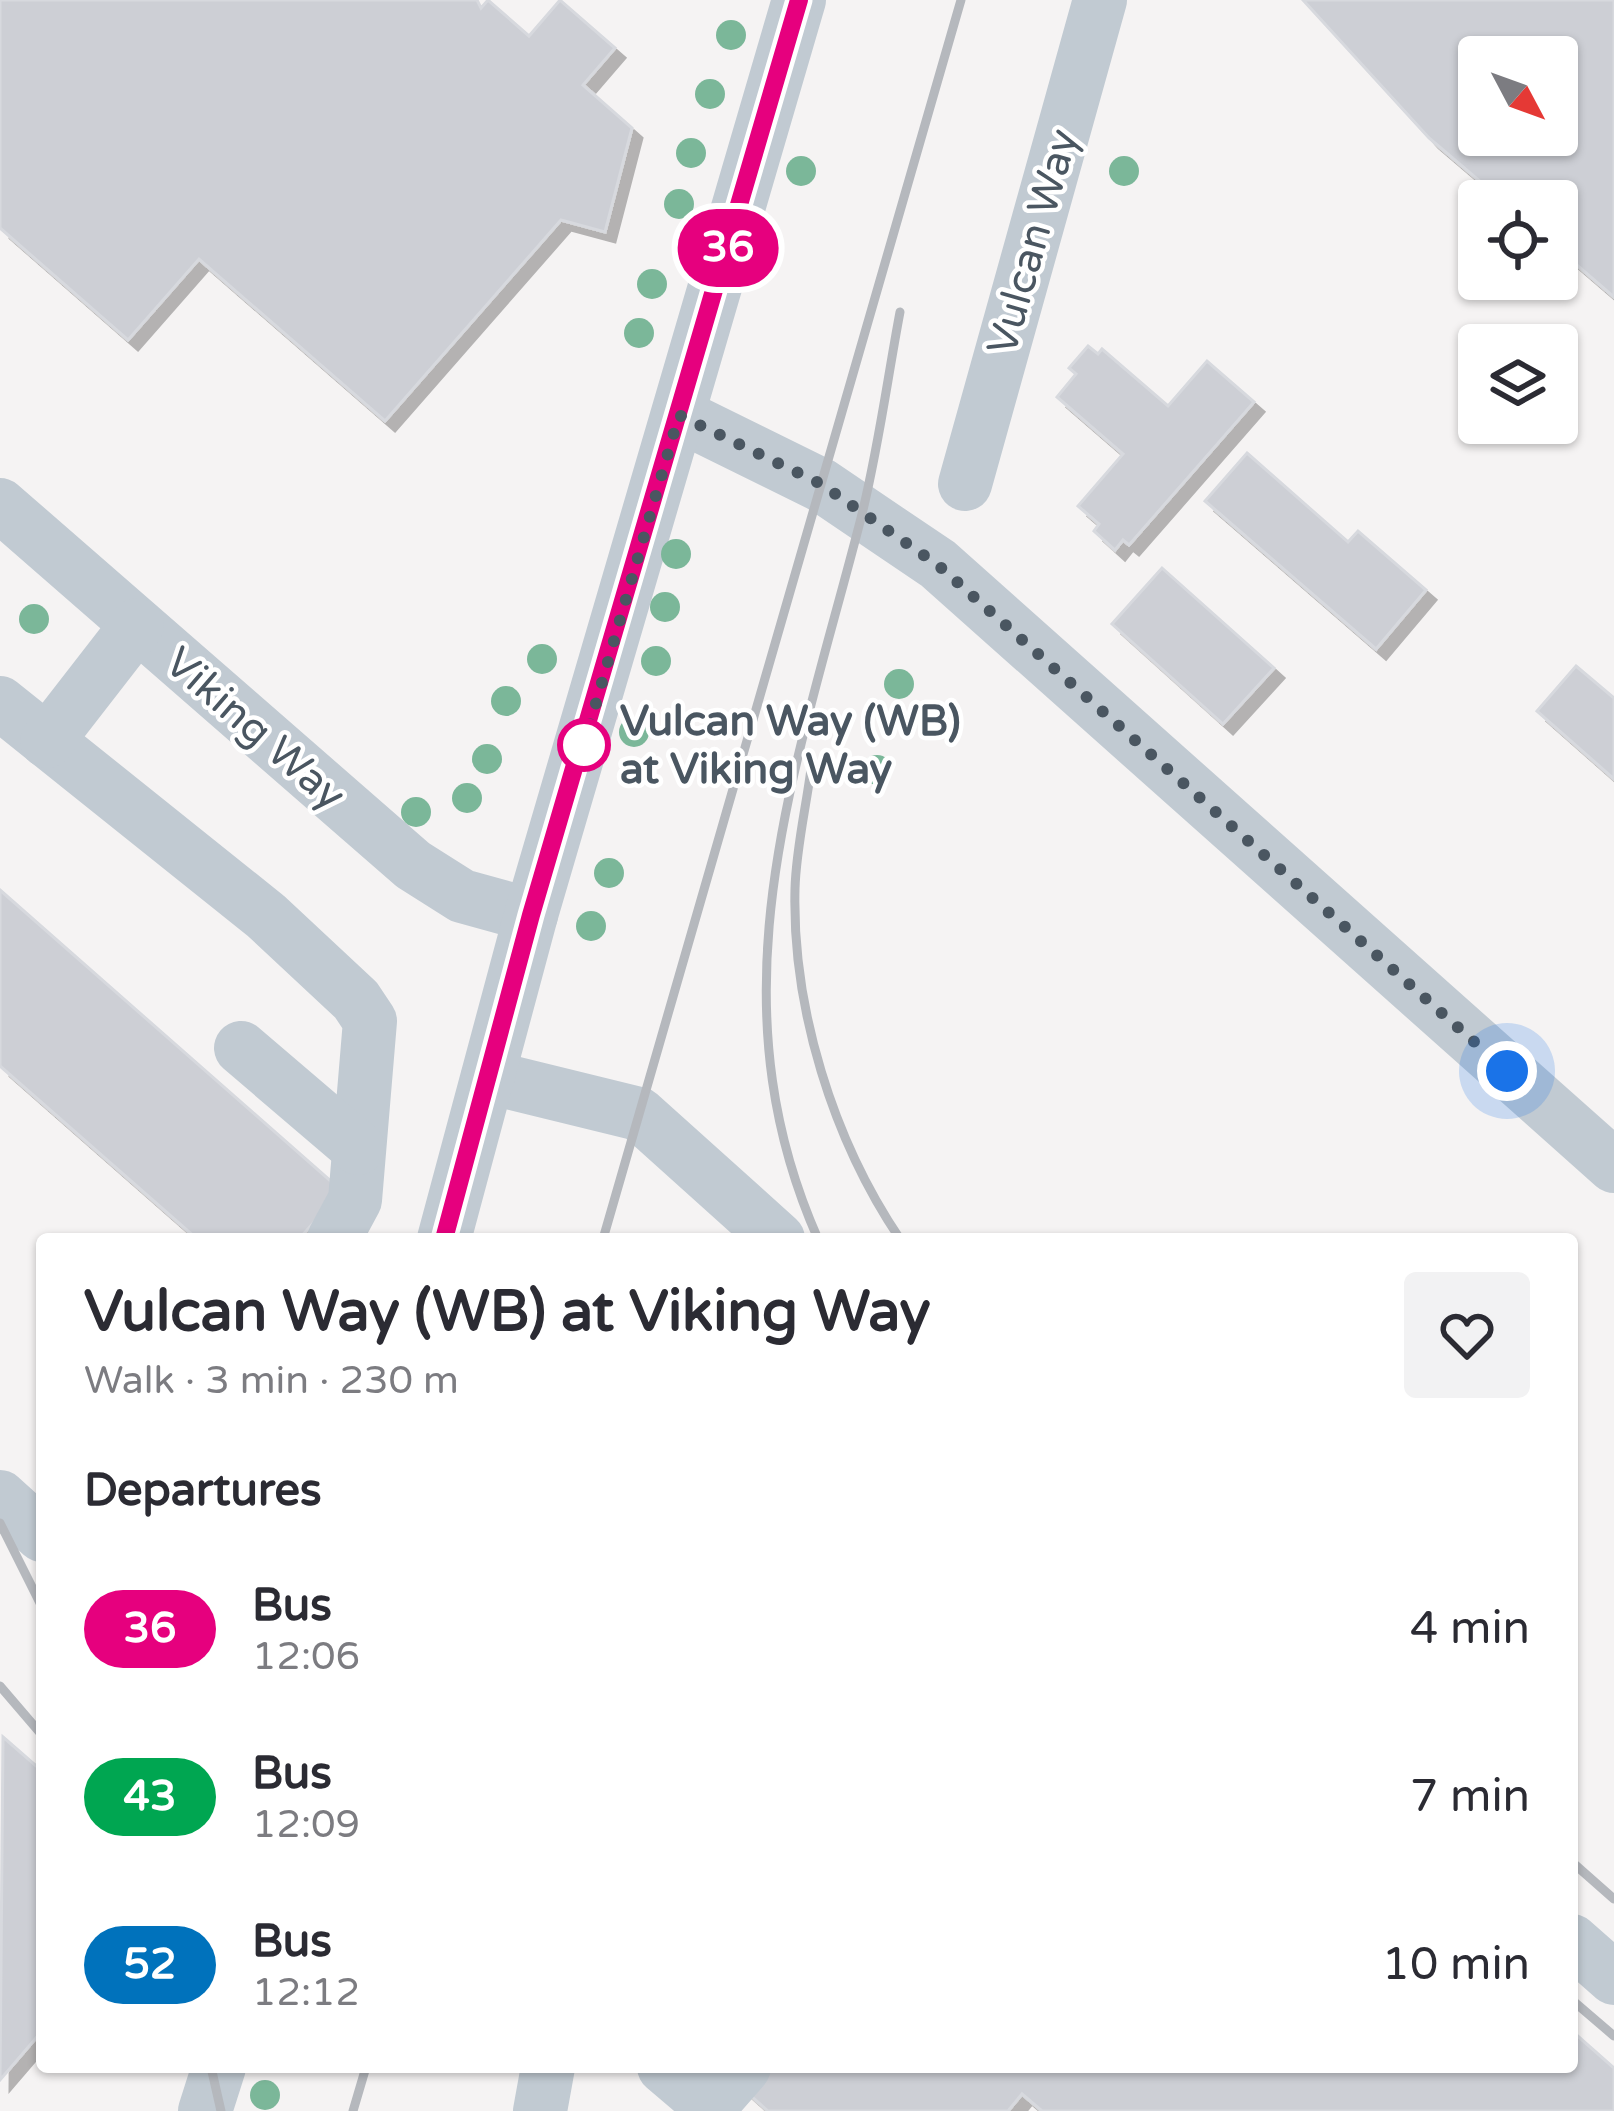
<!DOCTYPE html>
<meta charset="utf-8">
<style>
:root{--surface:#fff;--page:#f2f2f3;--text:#2b2b33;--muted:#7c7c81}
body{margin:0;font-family:"Varela Round",sans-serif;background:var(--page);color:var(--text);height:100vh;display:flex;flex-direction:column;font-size:45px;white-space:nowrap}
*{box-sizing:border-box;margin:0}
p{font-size:39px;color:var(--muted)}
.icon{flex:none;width:66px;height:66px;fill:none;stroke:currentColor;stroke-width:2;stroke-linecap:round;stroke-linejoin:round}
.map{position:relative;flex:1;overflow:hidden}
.drawer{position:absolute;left:36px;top:1233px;width:1542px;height:840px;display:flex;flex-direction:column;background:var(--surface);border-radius:12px;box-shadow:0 3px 9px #0004}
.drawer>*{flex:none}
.badge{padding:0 24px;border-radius:39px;font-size:42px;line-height:78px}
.needle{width:78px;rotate:131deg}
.buttons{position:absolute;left:1458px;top:36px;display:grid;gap:24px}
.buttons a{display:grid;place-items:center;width:120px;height:120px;border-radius:12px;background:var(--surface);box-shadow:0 3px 9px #0004;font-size:60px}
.you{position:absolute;width:60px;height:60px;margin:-30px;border:9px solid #fff;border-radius:50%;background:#1a73e8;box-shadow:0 0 0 18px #1a73e833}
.map>.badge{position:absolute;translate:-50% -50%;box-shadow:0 0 0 6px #fff}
h2{padding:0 48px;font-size:45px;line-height:108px}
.round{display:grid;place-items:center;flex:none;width:126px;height:126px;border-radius:12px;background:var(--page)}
.summary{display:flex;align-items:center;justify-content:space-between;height:204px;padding:0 48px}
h1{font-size:57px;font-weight:700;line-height:90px}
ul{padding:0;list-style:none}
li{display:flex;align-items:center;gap:36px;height:168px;padding:0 48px}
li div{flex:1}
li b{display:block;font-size:45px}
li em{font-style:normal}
li .badge{min-width:132px;font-weight:700;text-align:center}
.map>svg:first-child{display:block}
.building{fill:#cdcfd5;stroke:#d7d9de;stroke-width:3;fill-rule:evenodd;filter:url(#shadow)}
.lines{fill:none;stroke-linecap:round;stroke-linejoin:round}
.minor{stroke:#c1cad2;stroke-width:54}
.rail{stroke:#b5b8bd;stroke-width:9}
.tree{fill:#7bb799}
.line-casing{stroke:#fff;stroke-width:27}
.line{stroke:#e6007e;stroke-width:18}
.walk{stroke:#4a5661;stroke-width:12;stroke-dasharray:0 21.6}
.stop-dot{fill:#fff;stroke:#e6007e;stroke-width:6}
.labels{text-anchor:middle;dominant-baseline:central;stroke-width:9;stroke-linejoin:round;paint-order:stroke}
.street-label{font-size:42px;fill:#4a5661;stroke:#fff}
.stop-label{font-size:42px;font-weight:bold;fill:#4a5661;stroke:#fff;text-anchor:start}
</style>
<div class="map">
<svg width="1614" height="2111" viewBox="0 0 1614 2111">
<defs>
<filter id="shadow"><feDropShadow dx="10" dy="10" stdDeviation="0" flood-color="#0004"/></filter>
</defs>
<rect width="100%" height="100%" fill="#f5f3f3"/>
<g class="building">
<path d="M0,0h477l4,8 7,-8 41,36 31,-36 55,48 -32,37 49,43 -27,104 -44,-12 -176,201 -186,-162 -71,81 -128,-112z"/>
<path d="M1303,0h311v297l-57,-49v-47h-54l-74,-63zM1479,57h78v78h-78z"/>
<path d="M1088,346l10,8 4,-5 66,57 39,-45 47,41 -125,143 -6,-5 -8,10 -21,-19 5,-7 -21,-18 45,-52 -66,-57 19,-23 -7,-6z"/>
<path d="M1247,453l101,89 10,-11 68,59 -50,59 -171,-148z"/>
<path d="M1162,568l112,100 -51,56 -111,-100z"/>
<path d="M1576,666l38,32v81l-77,-68z"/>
<path d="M0,890l342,301 -43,48h-102l-197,-173z"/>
<path d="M3,1737l39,34v260l-42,49z"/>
<path d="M1572,2031l42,37v43h-572l-20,-17 -14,17h-240l-27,-24 18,-20h813z"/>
</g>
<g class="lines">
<g class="minor">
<path d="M679,415l142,70 117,79 676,602"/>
<path d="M965,484l135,-484"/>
<path d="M0,505l413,360 49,31 69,19"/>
<path d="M0,703l266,213 90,84 14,21 -15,179 -21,39"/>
<path d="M47,741l90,-116"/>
<path d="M241,1048l117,100"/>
<path d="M488,1077l151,37 139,125"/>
<path d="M444,1239l87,-324 268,-915"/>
<path d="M0,1497l42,38"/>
<path d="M1572,1941l42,37"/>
<path d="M664,2067l46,39 34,-39"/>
<path d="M205,2111l14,-44"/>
<path d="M540,2111l8,-44"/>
</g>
<g class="rail">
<path d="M811,769c-5,39 -15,80 -16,120 -3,119 38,251 105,350"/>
<path d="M603,1239l358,-1239"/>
<path d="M818,1239c-110,-248 -20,-475 43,-721 17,-67 26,-137 39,-206"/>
<path d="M0,1523l42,84"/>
<path d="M0,1686l42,49"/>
<path d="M1572,1862l42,37"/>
<path d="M1572,2000l42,36"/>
<path d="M211,2067l10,44"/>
<path d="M353,2111l13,-44"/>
</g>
</g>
<g class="tree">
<circle cx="731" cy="35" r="15"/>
<circle cx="710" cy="94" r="15"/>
<circle cx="691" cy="153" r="15"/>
<circle cx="801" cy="171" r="15"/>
<circle cx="1124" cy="171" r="15"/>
<circle cx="679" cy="204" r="15"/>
<circle cx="652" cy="284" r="15"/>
<circle cx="639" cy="333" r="15"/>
<circle cx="676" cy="554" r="15"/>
<circle cx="665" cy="607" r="15"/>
<circle cx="34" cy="619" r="15"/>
<circle cx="542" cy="659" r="15"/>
<circle cx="656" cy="661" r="15"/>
<circle cx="899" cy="684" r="15"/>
<circle cx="506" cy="701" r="15"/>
<circle cx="634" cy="732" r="15"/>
<circle cx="487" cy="759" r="15"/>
<circle cx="877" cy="770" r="15"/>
<circle cx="467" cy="798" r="15"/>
<circle cx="416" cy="812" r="15"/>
<circle cx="609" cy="873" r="15"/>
<circle cx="591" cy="926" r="15"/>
<circle cx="265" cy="2095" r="15"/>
</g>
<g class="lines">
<g class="line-casing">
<path id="line" d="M444,1239l87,-324 268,-915"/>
</g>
<use href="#line" class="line"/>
<path class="walk" d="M584,745l95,-330 142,69 117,81 569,506"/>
</g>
<circle class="stop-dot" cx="584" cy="745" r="24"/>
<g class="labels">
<g class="street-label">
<text transform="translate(1033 242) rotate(-74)">Vulcan Way</text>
<text transform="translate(255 729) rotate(41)">Viking Way</text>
</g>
<g class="stop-label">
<text x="620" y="721">Vulcan Way (WB)<tspan x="620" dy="48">at Viking Way</tspan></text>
</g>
</g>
</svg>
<div class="buttons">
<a><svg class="needle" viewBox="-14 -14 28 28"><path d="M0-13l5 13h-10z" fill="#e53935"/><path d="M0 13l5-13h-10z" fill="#7c7c81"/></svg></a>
<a><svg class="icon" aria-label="locate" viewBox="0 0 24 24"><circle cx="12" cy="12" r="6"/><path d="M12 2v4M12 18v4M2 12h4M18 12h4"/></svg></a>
<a><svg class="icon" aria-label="layers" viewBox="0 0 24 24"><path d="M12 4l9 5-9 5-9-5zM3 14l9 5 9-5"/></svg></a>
</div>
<div class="you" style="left:1507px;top:1071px"></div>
<b class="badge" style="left:728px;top:248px;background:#e6007e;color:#fff">36</b>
<section class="drawer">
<div class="summary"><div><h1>Vulcan Way (WB) at Viking Way</h1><p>Walk · 3 min · 230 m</p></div><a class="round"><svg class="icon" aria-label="heart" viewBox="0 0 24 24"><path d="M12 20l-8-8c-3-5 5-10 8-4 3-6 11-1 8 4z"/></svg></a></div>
<h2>Departures</h2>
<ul>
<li><span class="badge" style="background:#e6007e;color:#fff">36</span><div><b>Bus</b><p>12:06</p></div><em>4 min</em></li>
<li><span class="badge" style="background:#00a651;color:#fff">43</span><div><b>Bus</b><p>12:09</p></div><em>7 min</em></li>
<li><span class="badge" style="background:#0072bc;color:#fff">52</span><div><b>Bus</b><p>12:12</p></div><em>10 min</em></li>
</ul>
</section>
</div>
